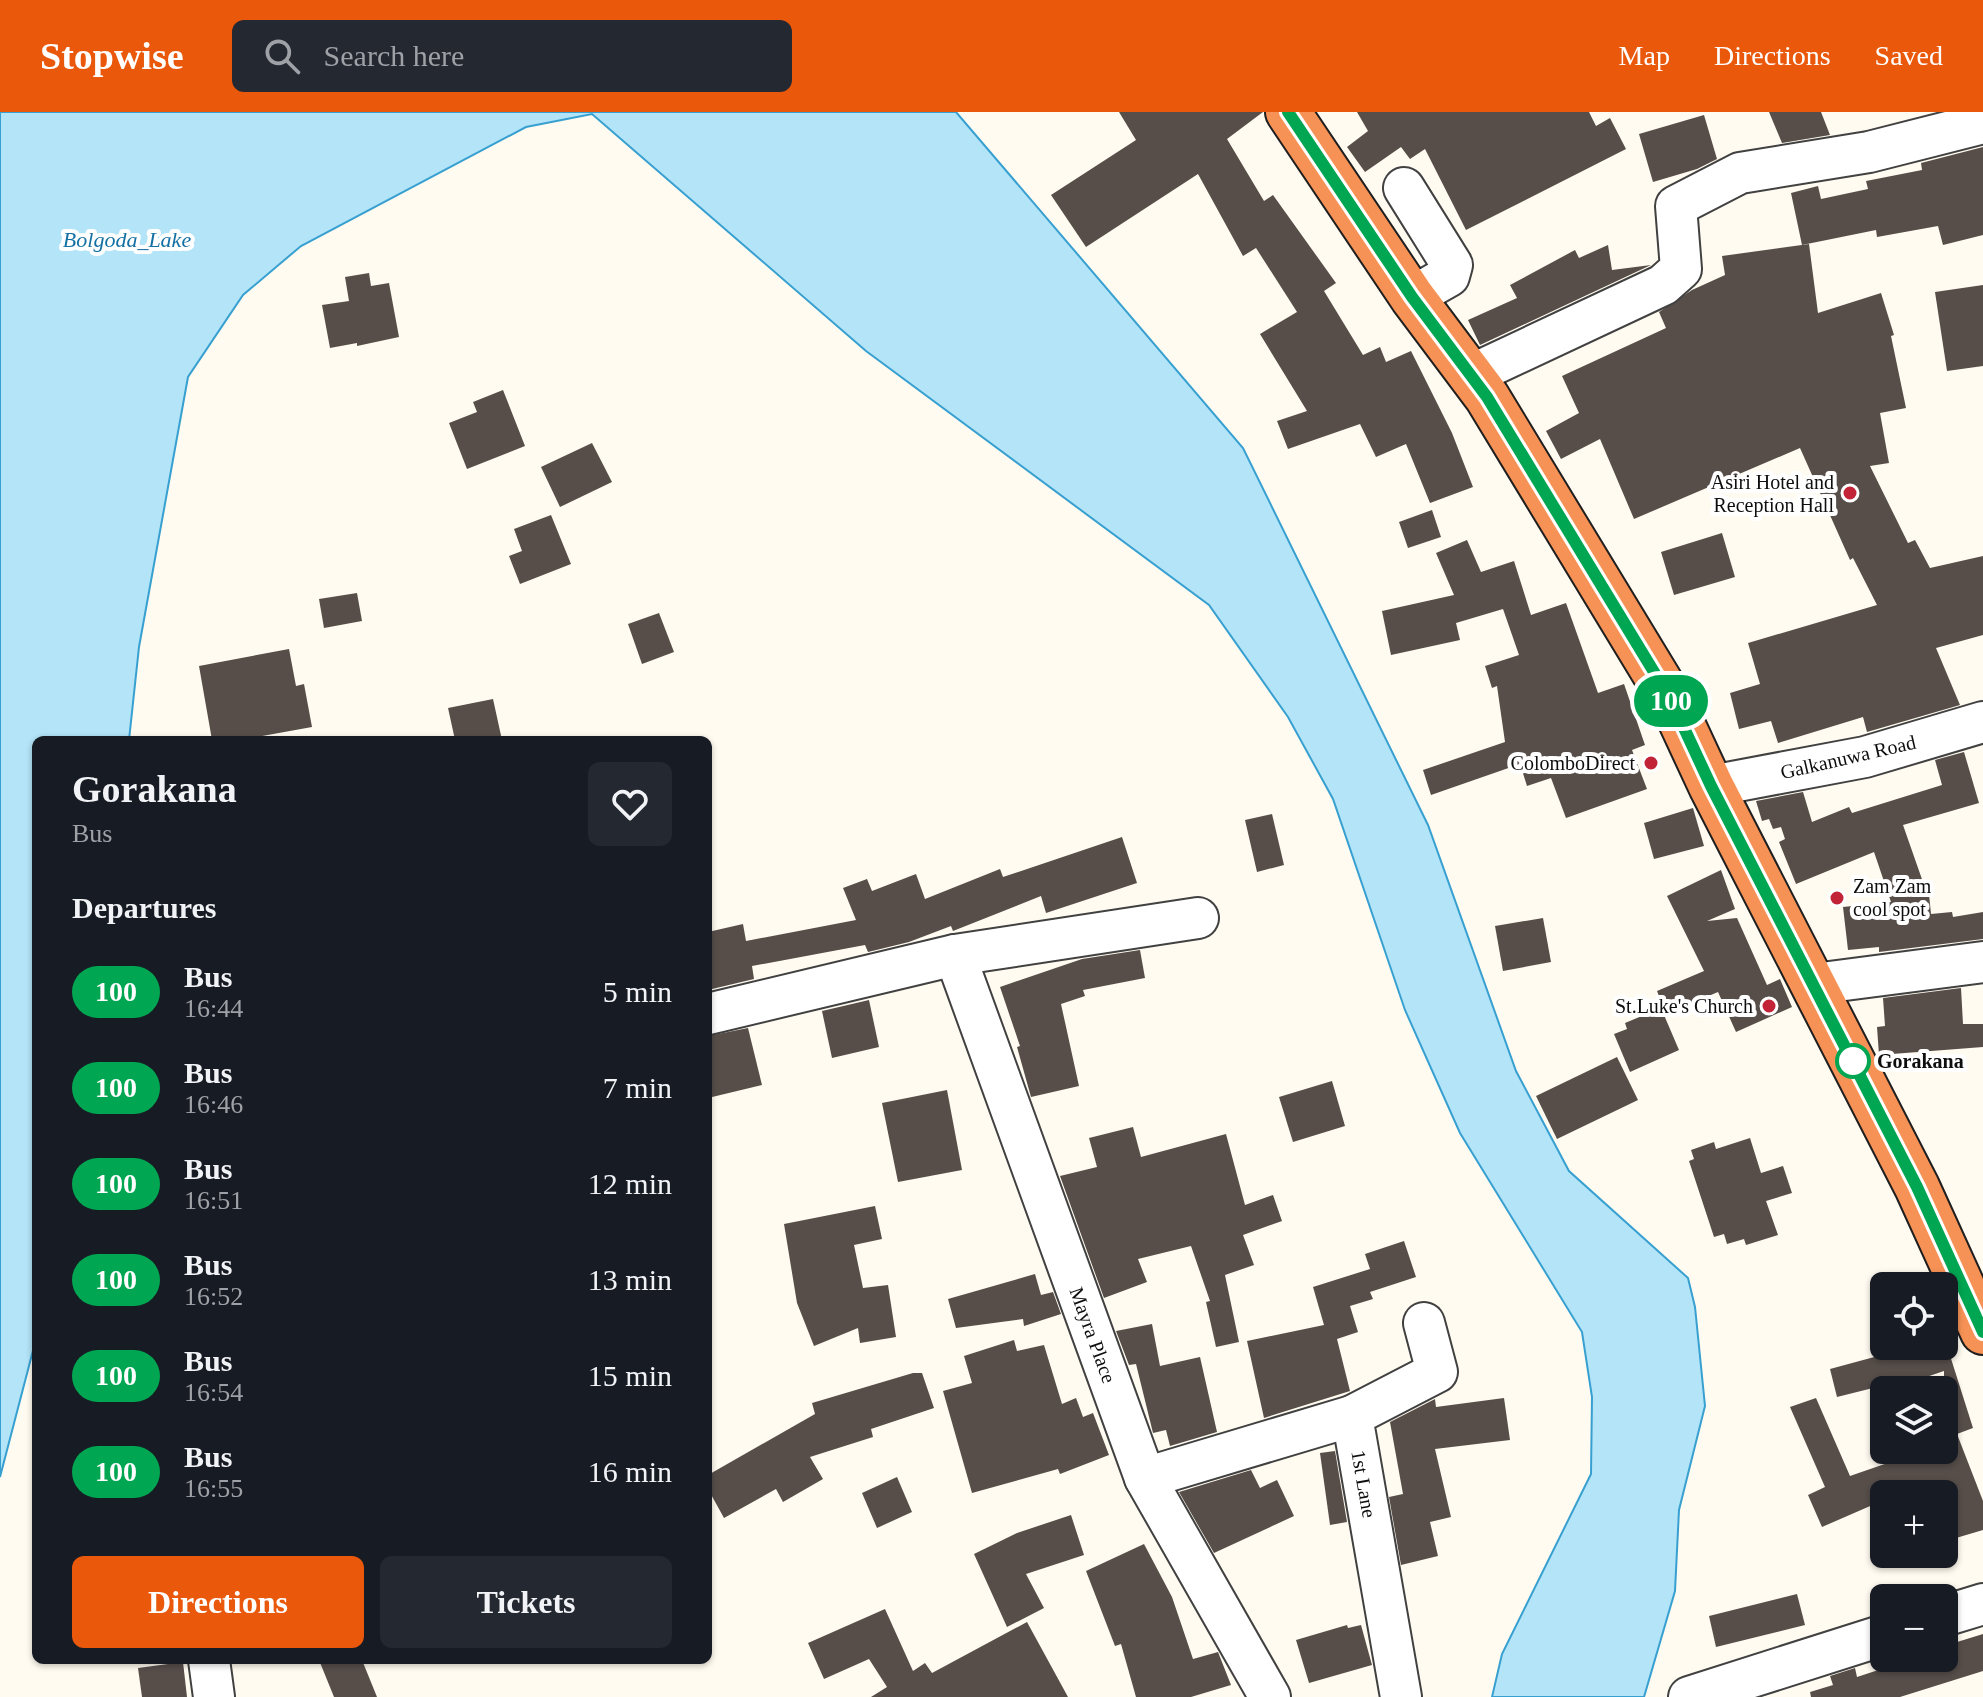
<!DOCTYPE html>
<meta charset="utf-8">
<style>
:root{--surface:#171b24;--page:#242831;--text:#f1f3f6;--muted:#9ea1a6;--accent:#ea580c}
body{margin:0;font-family:Georgia,serif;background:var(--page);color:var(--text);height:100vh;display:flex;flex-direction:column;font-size:30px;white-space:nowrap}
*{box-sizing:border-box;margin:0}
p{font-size:26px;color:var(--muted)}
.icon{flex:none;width:44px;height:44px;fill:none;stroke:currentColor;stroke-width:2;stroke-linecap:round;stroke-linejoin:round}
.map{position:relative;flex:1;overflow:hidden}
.sheet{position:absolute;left:32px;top:624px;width:680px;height:928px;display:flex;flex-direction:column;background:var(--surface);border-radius:12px;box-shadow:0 2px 6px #0004}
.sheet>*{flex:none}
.badge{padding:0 16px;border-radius:26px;font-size:28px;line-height:52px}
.tools{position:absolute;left:1870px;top:1160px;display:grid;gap:16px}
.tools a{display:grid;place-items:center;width:88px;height:88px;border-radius:12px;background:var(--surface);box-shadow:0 2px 6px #0004;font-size:40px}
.map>.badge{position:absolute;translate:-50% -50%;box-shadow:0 0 0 4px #fff}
h2{padding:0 40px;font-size:30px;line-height:72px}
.round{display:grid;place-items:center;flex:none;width:84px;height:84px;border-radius:12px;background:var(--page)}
.head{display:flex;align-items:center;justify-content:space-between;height:136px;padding:0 40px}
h1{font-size:38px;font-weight:600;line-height:60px}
.button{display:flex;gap:16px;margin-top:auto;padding:16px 40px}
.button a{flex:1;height:92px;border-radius:12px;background:var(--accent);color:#fff;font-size:32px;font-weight:600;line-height:92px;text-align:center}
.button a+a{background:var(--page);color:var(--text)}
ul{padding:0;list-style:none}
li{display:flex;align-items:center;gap:24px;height:96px;padding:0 40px}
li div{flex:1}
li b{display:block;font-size:30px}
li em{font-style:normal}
li .badge{min-width:88px;font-weight:700;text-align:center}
header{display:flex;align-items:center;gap:48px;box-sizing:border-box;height:112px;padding:0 40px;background:var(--accent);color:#fff}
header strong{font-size:38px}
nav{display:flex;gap:44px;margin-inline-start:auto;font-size:28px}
.search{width:560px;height:72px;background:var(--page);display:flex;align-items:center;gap:20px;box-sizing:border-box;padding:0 28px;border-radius:12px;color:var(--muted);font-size:30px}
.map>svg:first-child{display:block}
.water{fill:#b3e4f8;stroke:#38a0d0;stroke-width:2}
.building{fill:#574e4a}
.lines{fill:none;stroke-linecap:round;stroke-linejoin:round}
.minor-casing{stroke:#414141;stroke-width:44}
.highway-casing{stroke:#1f1f1f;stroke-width:48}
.minor{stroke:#fff;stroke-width:40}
.highway{stroke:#f79256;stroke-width:44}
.line-casing{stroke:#fff;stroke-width:18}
.line{stroke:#00a651;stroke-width:12}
.poi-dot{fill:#c22337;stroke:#fff;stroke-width:3}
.stop-dot{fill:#fff;stroke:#00a651;stroke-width:4}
.labels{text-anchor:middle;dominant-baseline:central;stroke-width:8;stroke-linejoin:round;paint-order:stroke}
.poi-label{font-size:20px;fill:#0e0e0e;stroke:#fff;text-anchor:end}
.street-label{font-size:20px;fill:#0e0e0e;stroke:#fff}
.stop-label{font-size:20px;font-weight:bold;fill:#0e0e0e;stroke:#fff;text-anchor:start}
.water-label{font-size:22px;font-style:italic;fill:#1471a4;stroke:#fff}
</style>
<header>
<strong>Stopwise</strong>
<div class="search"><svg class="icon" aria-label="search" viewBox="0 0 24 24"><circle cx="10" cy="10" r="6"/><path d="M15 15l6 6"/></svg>Search here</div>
<nav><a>Map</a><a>Directions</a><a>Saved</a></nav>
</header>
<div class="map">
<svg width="1983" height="1585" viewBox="0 0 1983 1585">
<rect width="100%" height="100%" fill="#fffbf0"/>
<path class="water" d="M0,0h956l287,336 185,377 88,246 53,100 119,107 7,29 10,99 -26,104 -4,81 -31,106h-152l10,-43 89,-180 1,-77 -10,-65 -122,-199 -55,-123 -72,-211 -45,-82 -79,-112 -343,-254 -274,-237 -66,13 -225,119 -58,49 -55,82 -49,270 -10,93h-93v599l-36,138z"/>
<g class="building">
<path d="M1119,0h144l-36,27 37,62 9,-6 63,88 -12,8 39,64 17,-8 6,15 25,-11 41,82 21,54 -43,16 -24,-59 -30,13 -16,-33 -72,25 -11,-28 30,-10 -47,-77 37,-22 -41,-64 -13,8 -45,-82 -112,73 -35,-52 85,-55z"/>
<path d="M1357,0h232l7,14 14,-8 16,31 -160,81 -41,-81 -15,10 -9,-12 -36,25 -18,-25 21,-16z"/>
<path d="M1769,0h52l9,23 -48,8z"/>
<path d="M1704,3l13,44 -20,10 -44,13 -14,-48z"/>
<path d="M1983,35v88l-40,10 -5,-19 -61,11 -1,-7 -74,15 -11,-52 27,-7 3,13 47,-10 -2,-8 56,-11 -1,-7z"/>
<path d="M1809,132l9,69 63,-20 13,42 -3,1 15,72 -26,5 9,50 -19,3 38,77 7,-3 15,28 53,-12v79l-47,13 24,57 -93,27 -4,-15 -85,26 -7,-22 -32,8 -9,-36 30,-9 -12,-41 129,-38 -24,-47 -3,2 -50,-112 -166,71 -34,-80 -39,20 -15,-28 33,-18 -17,-37 104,-48 -7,-16 33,-22 33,-15 -3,-19z"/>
<path d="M1608,133l4,25 39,-5 -171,80 -12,-25 49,-22 -7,-13 65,-35 4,8z"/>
<path d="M369,161l2,13 18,-3 10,54 -42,9v-3l-27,5 -8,-43 27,-4 -4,-24z"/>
<path d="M1983,173v81l-36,5 -12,-79z"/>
<path d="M503,278l22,56 -58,23 -18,-46 28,-11 -4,-10z"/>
<path d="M592,331l20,39 -52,25 -19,-40z"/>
<path d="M1432,398l9,27 -33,11 -9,-26z"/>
<path d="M551,403l20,49 -51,20 -11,-28 13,-5 -8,-22z"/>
<path d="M1722,421l13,44 -61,18 -13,-43z"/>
<path d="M1467,428l14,32 33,-11 17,54 35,-12 32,90 26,-9 21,61 -13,5 15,39 -81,29 -15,-40 -24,8 -7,-22 -89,31 -8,-25 82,-28 -8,-56 -5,2 -7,-22 34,-11 -16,-46 -47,14 4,17 -69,15 -9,-44 72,-16 -18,-42z"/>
<path d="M357,481l5,28 -38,7 -5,-29z"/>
<path d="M659,501l15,39 -32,12 -14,-40z"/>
<path d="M289,537l7,37 8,-2 8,43 -71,13h-29l-13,-74z"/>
<path d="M493,587l9,41h-47l-7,-32z"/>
<path d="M1964,640l15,51 -76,22 21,60 4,-1 3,30 21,-2 1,5 30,-5v27l-104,13v-5l-31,3 -5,-43 48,-5 -17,-50 -78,32 -17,-42 6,-3 -4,-12 -8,2 -4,-10 -7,2 -6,-20 47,-9 9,30 37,-15 3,6 90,-28 -7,-25z"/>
<path d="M1693,696l11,38 -50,13 -10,-36z"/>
<path d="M1272,702l12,51 -27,7 -12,-52z"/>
<path d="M1122,725l15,46 -91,30 -5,-17 -88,35 -2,-5 -42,16 -41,10 -3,-7 -113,21 2,13 -46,11v-58l35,-8 3,17 110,-21 -13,-32 24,-9 5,12 44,-17 9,25 75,-30 3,8z"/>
<path d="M1721,758l14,39 -28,12 30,-3 30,67 13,-6 12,28 -56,25 -18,-40 -52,22 -9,-23 47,-20 -37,-75z"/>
<path d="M1543,806l8,44 -48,9 -8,-45z"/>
<path d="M1140,838l5,28 -62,12 2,6 -24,8 18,82 -48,11 -14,-50 3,-1 -20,-59 82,-28z"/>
<path d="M1961,876l2,36h20v23l-104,8 -2,-28 8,-1 -2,-28z"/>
<path d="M869,888l10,47 -47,11 -10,-47z"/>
<path d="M1661,896l18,42 -49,22 -16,-38 13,-5 -2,-6z"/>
<path d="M748,916l14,57 -54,13v-62z"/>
<path d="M1617,945l21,43 -81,39 -21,-43z"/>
<path d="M1332,969l13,45 -52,16 -14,-45z"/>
<path d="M947,978l15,80 -64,12 -16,-79z"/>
<path d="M1133,1015l8,30 85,-23 19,71 28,-10 9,26 -39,14 11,30 -29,10 14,67 -23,5 -10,-45 4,-1 -19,-55 -53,13 9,23 -43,16 -44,-122 37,-9 -8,-29z"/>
<path d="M1750,1026l11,35 22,-7 9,27 -26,8 12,34 -32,10 -2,-6 -17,5 -3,-10 -10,3 -25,-76 5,-2 -3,-9 23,-8 2,7z"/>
<path d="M875,1094l7,33 -28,6 9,43 25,-3 8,52 -36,6 -2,-15 -44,18 -17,-43 -13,-79z"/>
<path d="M1404,1129l12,36 -46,15 3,7 -23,7 8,26 -21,7 13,52 -86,27 -17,-77 77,-16 -11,-38 57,-18 -5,-15z"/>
<path d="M1035,1162l6,21 12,-3 8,22 -37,12 -1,-7 -67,9 -8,-29z"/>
<path d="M1152,1212l8,42 40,-9 17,75 -47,14 -4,-16 -13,3 -17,-69 -7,1 -13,-34z"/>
<path d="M1014,1228l3,11 27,-6 18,59 14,-6 7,19 10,-4 16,42 -49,19 -2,-5 -86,24 -29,-102 29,-8 -8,-27z"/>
<path d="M1886,1234h61l26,82 -16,6 26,67v29l-27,8 -18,-53 -23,9h-31v6l-62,27 -14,-32 17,-8 -35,-80 26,-9 34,78 75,-26h19v-79l-53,18 -2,-5 -52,13 -7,-28 59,-16z"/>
<path d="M913,1261h9l12,35 -63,21 2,8 -63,20 13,22 -40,23 -7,-13 -52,29 -16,-29v-14l107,-61 -3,-11z"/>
<path d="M1504,1286l6,42 -75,9 16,68 -21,5 8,34 -37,9 -12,-68 14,-3 -13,-72 45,-23 1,8z"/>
<path d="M1335,1339l12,71 -17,3 -10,-72z"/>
<path d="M1251,1358l9,18 17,-8 17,36 -80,37 -35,-61z"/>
<path d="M897,1365l15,35 -35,16 -15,-35z"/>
<path d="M1071,1403l13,40 -58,19 18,34 -37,19 -33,-73 43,-21z"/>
<path d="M1144,1432l28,53 21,62 25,-7 13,33 -40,12h-55l-15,-53 -6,2 -29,-75z"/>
<path d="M1797,1482l8,31 -89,22 -7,-31z"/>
<path d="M885,1497l28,62 12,-8 7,10 95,-51 41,75h-197l16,-10 -18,-28 -45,20 -16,-36z"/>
<path d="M1347,1513l1,3 13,-3 11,40 -63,18 -13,-43z"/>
<path d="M1983,1522v37l-83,26h-89l-1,-5 23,-7 -3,-9 25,-8 2,9 58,-19h29v-12z"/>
<path d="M319,1548h43l15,37h-43z"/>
<path d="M183,1550l4,35h-45l-4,-29z"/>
</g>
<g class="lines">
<g class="minor-casing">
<g id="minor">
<path d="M1404,76l48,77 -3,11 -37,21"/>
<path d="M1471,263l192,-90 18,-16 -5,-63 64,-33 129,-21 114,-29"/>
<path d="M1711,674l154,-29 118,-35"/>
<path d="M955,843l190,523 125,219"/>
<path d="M1814,872l169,-22"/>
<path d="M708,902l247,-59 243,-37"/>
<path d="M1145,1366l207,-62"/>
<path d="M1944,1504l39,-12"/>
<path d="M209,1548l5,37"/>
<path d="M1401,1585l-49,-281 85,-44 -13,-49"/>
<path d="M1689,1585l195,-62"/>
</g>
</g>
<g class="highway-casing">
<path id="highway" d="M1288,0l124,185 75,100 184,303 40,86 206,401 66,145"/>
</g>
<use href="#minor" class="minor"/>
<use href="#highway" class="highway"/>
</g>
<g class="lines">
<g class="line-casing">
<path id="line" d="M1288,0l124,185 75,100 184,303 40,86 206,401 66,145"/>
</g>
<use href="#line" class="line"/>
</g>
<g class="poi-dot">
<circle cx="1850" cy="381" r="8"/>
<circle cx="1651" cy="651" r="8"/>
<circle cx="1837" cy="786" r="8"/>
<circle cx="1769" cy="894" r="8"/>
</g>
<circle class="stop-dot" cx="1853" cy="949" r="16"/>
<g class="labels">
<g class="poi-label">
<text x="1834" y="370">Asiri Hotel and<tspan x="1834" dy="23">Reception Hall</tspan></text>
<text x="1635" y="651">ColomboDirect</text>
<text x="1853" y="774" text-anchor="start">Zam Zam<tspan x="1853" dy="23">cool spot</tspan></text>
<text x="1753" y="894">St.Luke's Church</text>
</g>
<g class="street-label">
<text transform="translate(1848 645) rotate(-13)">Galkanuwa Road</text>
<text transform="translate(1093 1223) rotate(70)">Mayra Place</text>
<text transform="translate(1364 1372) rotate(80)">1st Lane</text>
</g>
<g class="stop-label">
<text x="1877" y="949">Gorakana</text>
</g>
<g class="water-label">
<text x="127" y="127">Bolgoda_Lake</text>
</g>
</g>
</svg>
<div class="tools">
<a><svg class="icon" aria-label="locate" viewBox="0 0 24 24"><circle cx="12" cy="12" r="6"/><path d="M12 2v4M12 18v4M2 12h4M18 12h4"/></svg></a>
<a><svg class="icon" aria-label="layers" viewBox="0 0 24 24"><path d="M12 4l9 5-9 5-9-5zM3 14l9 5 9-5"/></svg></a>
<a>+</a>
<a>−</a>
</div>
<b class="badge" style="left:1671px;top:589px;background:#00a651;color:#fff">100</b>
<section class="sheet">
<div class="head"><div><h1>Gorakana</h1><p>Bus</p></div><a class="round"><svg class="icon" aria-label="heart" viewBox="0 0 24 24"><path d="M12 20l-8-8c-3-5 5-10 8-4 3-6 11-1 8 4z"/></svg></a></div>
<h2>Departures</h2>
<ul>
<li><span class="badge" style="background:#00a651;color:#fff">100</span><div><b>Bus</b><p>16:44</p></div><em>5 min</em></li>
<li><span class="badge" style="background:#00a651;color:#fff">100</span><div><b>Bus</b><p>16:46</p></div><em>7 min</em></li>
<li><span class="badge" style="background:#00a651;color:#fff">100</span><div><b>Bus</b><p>16:51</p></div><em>12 min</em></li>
<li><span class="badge" style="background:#00a651;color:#fff">100</span><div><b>Bus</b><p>16:52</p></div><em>13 min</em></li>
<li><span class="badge" style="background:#00a651;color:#fff">100</span><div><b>Bus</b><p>16:54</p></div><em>15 min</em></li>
<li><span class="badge" style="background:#00a651;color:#fff">100</span><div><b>Bus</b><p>16:55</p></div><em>16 min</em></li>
</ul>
<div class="button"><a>Directions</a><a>Tickets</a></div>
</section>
</div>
